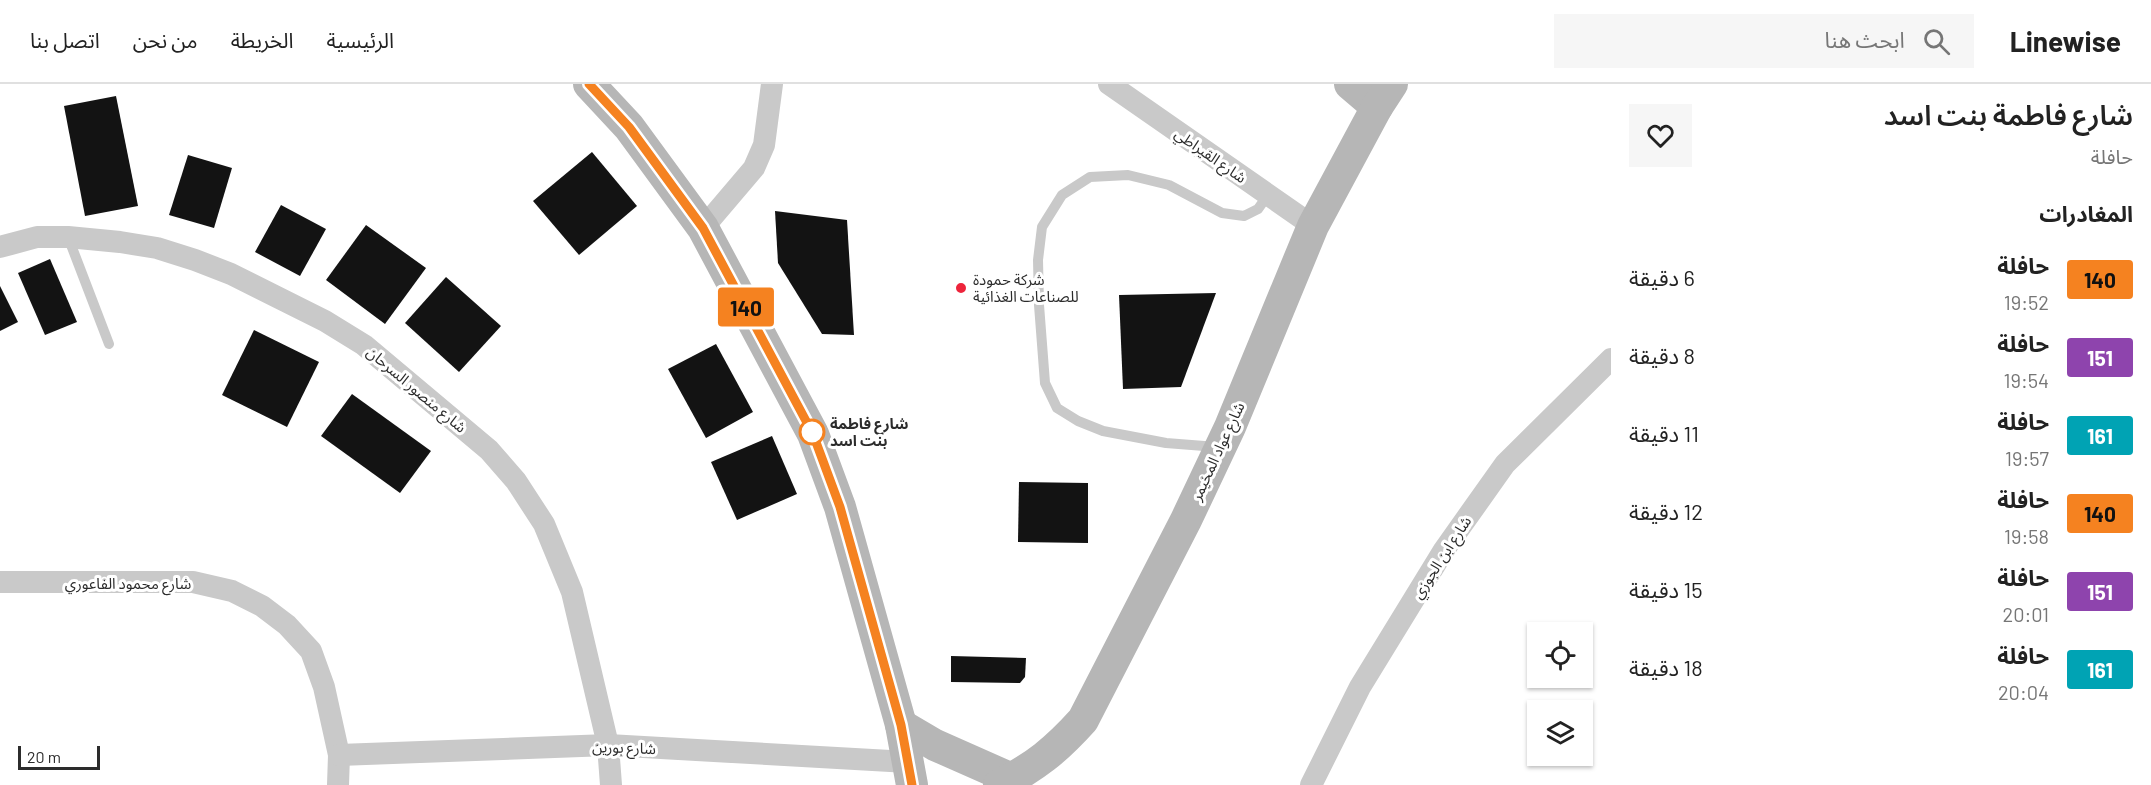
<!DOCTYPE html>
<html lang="ar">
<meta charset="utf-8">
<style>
:root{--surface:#fff;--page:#f6f6f6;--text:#222;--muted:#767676;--line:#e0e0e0}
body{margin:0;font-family:Barlow,"Noto Sans Arabic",sans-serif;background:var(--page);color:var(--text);direction:rtl;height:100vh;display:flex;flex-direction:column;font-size:22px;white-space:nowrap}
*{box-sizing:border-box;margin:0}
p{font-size:20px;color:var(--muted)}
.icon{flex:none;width:33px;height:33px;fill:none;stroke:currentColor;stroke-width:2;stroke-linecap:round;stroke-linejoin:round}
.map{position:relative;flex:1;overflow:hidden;direction:ltr}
.sheet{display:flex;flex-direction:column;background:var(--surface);width:540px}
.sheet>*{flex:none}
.badge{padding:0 12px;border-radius:4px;font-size:21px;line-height:39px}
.controls{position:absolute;left:1527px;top:538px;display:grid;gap:12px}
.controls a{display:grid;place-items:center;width:66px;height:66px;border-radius:0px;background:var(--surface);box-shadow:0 2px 4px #0004;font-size:30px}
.scale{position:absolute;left:18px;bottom:15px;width:82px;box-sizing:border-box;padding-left:6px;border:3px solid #2c2c2c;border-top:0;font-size:16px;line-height:21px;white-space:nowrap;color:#2c2c2c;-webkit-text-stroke:4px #fff;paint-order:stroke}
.map>.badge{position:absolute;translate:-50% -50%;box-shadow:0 0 0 3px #fff}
h2{padding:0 18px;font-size:22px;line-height:54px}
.round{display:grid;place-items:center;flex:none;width:63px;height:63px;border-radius:0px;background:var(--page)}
.head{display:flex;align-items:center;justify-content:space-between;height:102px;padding:0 18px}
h1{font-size:28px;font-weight:600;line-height:45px}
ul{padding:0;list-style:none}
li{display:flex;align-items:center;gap:18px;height:78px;padding:0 18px}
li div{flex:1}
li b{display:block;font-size:22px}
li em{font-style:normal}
li .badge{min-width:66px;font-weight:700;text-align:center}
header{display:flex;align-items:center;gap:36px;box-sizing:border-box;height:84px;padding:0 30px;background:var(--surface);border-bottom:2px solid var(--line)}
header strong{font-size:28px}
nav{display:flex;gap:33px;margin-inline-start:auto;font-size:21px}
.search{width:420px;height:54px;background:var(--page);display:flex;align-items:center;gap:15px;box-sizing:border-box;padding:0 21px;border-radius:0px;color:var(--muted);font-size:22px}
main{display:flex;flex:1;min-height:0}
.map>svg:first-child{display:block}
.building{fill:#131313}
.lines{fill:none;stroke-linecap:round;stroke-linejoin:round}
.lane{stroke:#c9c9c9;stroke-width:10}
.street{stroke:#c9c9c9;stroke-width:22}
.secondary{stroke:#b6b6b6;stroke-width:32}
.line-casing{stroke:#fff;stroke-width:14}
.line{stroke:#f58220;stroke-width:9}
.poi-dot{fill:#ed243b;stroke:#fff;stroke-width:2}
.stop-dot{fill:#fff;stroke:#f58220;stroke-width:3}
.labels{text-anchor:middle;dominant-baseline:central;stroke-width:6;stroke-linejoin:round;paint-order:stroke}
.street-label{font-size:15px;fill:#2c2c2c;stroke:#fff}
.poi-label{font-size:15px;fill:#2c2c2c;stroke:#fff;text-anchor:start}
.stop-label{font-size:15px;font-weight:bold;fill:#2c2c2c;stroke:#fff;text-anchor:start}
</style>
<header>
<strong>Linewise</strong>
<div class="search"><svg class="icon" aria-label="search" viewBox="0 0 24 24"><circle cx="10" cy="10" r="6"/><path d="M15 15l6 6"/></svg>ابحث هنا</div>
<nav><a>الرئيسية</a><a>الخريطة</a><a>من نحن</a><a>اتصل بنا</a></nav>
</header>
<main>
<section class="sheet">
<div class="head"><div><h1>شارع فاطمة بنت اسد</h1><p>حافلة</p></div><a class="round"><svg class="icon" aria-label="heart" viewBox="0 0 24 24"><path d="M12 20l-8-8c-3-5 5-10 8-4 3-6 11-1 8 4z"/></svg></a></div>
<h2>المغادرات</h2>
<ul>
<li><span class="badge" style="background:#f58220;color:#111">140</span><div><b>حافلة</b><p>19:52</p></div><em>6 دقيقة</em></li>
<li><span class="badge" style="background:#8e44ad;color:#fff">151</span><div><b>حافلة</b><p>19:54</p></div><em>8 دقيقة</em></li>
<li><span class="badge" style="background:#00a3b4;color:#fff">161</span><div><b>حافلة</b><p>19:57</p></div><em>11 دقيقة</em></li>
<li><span class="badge" style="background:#f58220;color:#111">140</span><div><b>حافلة</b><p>19:58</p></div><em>12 دقيقة</em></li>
<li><span class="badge" style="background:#8e44ad;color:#fff">151</span><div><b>حافلة</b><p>20:01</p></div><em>15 دقيقة</em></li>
<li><span class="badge" style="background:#00a3b4;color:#fff">161</span><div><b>حافلة</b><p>20:04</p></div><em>18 دقيقة</em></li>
</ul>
</section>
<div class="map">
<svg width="1611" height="701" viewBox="0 0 1611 701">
<rect width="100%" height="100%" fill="#fff"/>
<g class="building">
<path d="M116,12l22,110 -53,10 -21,-110z"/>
<path d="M592,68l45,54 -58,49 -46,-54z"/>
<path d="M188,71l44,13 -18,60 -45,-13z"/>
<path d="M281,121l45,24 -26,47 -45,-24z"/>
<path d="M775,127l72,9 7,115 -32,-1 -44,-71z"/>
<path d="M366,141l60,43 -41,56 -59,-44z"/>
<path d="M50,175l27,63 -32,13 -27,-62z"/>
<path d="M446,193l55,49 -42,46 -54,-49z"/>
<path d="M0,202l18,36 -18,9z"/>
<path d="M1216,209l-35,94 -58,2 -4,-94z"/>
<path d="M254,246l65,32 -32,65 -65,-32z"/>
<path d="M716,260l37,68 -47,26 -38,-69z"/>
<path d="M352,310l79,57 -31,42 -79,-57z"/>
<path d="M772,352l25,58 -60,26 -26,-58z"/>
<path d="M1019,398l69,1v60l-70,-1z"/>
<path d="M951,572l75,2 -1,19 -5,6 -69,-1z"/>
</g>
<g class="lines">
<g class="lane">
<path d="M68,153l41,107"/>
<path d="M1217,363l-51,-4 -63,-12 -25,-10 -21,-13 -12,-25 -6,-78 -1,-45 4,-33 20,-32 28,-18 38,-2 41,10 53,28 22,3 14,-7 10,-14"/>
</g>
<g class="street">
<path d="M1109,0l204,142"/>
<path d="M703,144l51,-60 10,-23 8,-61"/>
<path d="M0,163l37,-10h31l52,5 37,6 38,12 36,14 94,47 39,24 125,105 27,31 28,43 28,68 36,153 3,40"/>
<path d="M0,498h193l39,9 30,15 25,19 24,26 13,36 15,68 -1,30"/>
<path d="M339,671l269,-10 300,17"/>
<path d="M1311,701l49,-98 84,-137 61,-86 106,-105"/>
</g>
<g class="secondary">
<path d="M589,0l40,43 74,101 110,206 27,73 61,218 11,60"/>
<path d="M1350,0l27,23"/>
<path d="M901,641l34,20 77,34"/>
<path d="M999,701c36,-18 57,-35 84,-65l103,-200 44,-93 83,-201 64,-119 15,-23"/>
</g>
</g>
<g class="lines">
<g class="line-casing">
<path id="line" d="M589,0l40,43 74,101 110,206 27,73 61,218 11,60"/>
</g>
<use href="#line" class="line"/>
</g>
<circle class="poi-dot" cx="961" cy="204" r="6"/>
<circle class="stop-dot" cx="812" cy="348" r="12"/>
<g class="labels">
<g class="street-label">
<text transform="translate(1211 71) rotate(35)">شارع القيراطي</text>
<text transform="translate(417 305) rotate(40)">شارع منصور السرحان</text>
<text transform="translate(1217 367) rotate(-65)">شارع عواد المخيمر</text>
<text transform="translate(1441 473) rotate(-57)">شارع ابن الجوزي</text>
<text x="128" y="499">شارع محمود الفاعوري</text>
<text transform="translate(624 663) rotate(2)">شارع بورين</text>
</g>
<g class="poi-label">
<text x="973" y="195">شركة حمودة<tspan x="973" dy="17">للصناعات الغذائية</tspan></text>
</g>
<g class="stop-label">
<text x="830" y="339">شارع فاطمة<tspan x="830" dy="17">بنت اسد</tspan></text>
</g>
</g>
</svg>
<div class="controls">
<a><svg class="icon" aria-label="locate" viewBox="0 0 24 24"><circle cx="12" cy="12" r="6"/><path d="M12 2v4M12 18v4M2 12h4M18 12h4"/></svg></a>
<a><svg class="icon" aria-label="layers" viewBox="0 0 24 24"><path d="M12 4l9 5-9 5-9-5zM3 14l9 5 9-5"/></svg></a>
</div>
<div class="scale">20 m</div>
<b class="badge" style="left:746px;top:223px;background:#f58220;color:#111">140</b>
</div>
</main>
